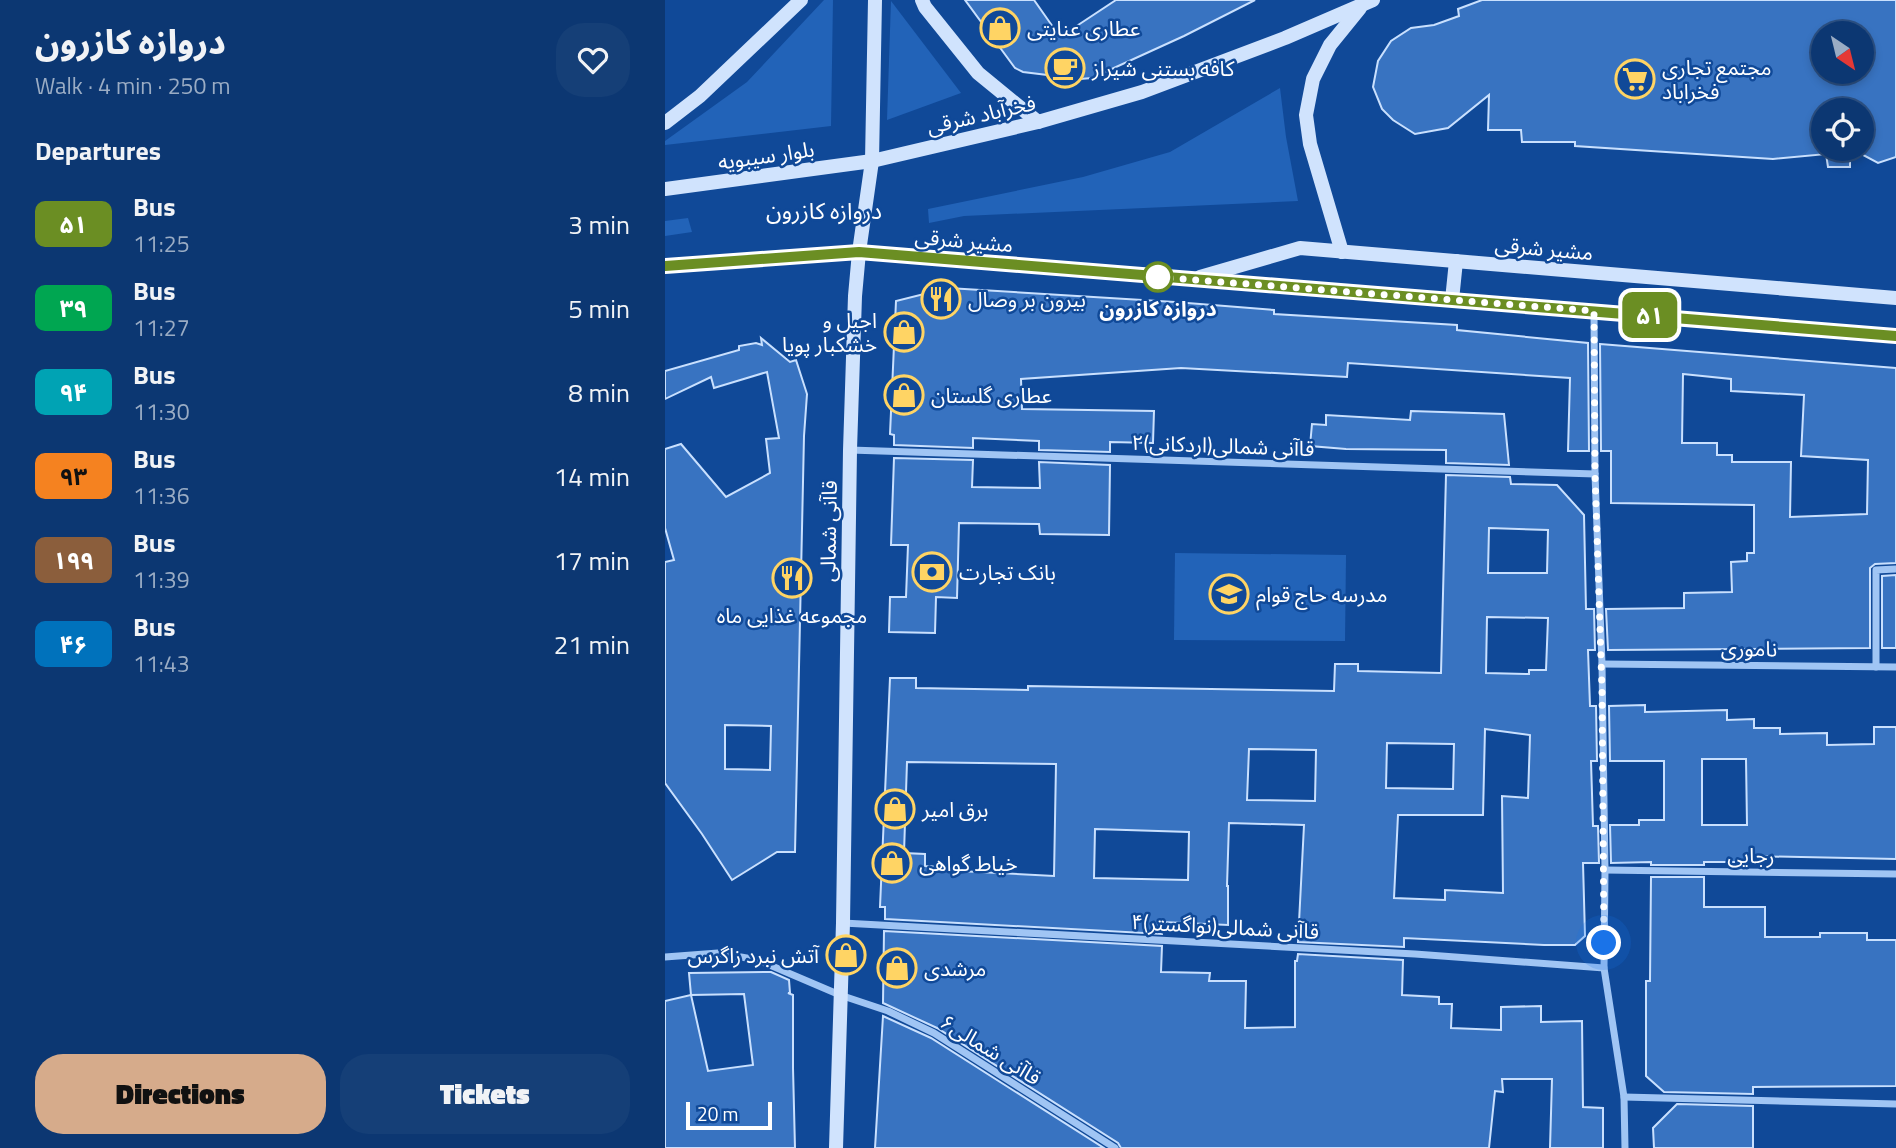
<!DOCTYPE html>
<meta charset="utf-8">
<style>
:root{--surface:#0c3772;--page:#153f77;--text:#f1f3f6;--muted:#9aacc4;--line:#2c5184;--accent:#d6ab8b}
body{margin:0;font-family:"Titillium Web","Noto Sans Arabic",sans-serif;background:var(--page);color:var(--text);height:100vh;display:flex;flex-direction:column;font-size:26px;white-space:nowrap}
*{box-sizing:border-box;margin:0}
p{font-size:23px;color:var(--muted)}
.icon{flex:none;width:38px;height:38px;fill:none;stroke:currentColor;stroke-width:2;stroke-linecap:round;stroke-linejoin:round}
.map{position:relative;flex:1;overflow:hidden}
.details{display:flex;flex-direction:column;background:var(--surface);width:665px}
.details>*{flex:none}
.badge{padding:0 14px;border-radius:10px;font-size:24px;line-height:46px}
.needle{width:46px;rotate:145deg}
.controls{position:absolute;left:1146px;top:21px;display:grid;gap:14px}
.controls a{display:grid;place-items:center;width:63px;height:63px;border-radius:50%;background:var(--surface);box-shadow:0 4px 10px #0003,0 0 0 2px var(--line);font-size:35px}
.scale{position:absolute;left:21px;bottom:18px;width:86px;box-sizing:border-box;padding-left:7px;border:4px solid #fff;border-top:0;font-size:19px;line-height:24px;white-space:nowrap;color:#fff;-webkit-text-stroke:5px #104998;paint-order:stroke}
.you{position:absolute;width:35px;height:35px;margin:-18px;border:5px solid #fff;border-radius:50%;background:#1a73e8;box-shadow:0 0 0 10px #1a73e833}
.map>.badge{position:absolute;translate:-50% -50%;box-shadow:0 0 0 4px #fff}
h2{padding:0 35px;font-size:26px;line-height:63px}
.round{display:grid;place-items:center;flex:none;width:74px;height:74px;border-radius:28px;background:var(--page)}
.overview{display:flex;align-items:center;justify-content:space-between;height:119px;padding:0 35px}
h1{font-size:33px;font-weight:800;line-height:52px}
.cta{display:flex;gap:14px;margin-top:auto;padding:14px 35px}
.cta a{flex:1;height:80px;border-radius:28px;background:var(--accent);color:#111;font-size:28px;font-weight:800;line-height:80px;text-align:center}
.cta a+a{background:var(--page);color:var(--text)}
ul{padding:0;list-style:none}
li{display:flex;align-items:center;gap:21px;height:84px;padding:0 35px}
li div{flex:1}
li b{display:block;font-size:26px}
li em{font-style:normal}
li .badge{min-width:77px;font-weight:700;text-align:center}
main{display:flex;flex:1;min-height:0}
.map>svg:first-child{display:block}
.green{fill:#2263b8}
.building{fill:#3873c1;stroke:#c9e0fe;stroke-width:2;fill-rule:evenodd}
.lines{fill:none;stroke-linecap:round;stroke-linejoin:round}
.street{stroke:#a0c5f4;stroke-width:7}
.secondary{stroke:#d0e3fd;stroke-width:14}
.line-casing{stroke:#fff;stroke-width:16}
.line{stroke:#6b8e23;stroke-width:10}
.walk{stroke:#fff;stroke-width:7;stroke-dasharray:0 12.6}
.stop-dot{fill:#fff;stroke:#6b8e23;stroke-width:3.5}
.labels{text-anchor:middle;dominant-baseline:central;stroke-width:5;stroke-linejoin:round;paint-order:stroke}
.poi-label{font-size:21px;fill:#fff;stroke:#104998;text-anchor:start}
.street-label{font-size:21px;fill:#fff;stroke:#104998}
.stop-label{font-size:21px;font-weight:bold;fill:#fff;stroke:#104998}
.neighbourhood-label{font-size:23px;fill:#fff;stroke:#104998}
</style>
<main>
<section class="details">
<div class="overview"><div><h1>دروازه کازرون</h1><p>Walk · 4 min · 250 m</p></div><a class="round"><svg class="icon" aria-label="heart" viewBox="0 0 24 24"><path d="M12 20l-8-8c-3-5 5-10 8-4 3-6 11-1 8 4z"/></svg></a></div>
<h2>Departures</h2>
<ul>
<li><span class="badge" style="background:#6b8e23;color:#fff">۵۱</span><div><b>Bus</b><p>11:25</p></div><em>3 min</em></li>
<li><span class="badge" style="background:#00a651;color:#fff">۳۹</span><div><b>Bus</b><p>11:27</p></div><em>5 min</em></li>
<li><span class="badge" style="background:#00a3b4;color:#fff">۹۴</span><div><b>Bus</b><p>11:30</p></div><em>8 min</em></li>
<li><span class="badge" style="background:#f58220;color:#111">۹۳</span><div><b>Bus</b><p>11:36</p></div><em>14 min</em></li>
<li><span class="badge" style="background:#8b5e3c;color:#fff">۱۹۹</span><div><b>Bus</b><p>11:39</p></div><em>17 min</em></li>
<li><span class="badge" style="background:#0072bc;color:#fff">۴۶</span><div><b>Bus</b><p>11:43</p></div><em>21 min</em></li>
</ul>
<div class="cta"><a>Directions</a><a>Tickets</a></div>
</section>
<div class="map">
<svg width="1231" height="1148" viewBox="0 0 1231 1148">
<rect width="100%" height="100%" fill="#104998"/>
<g class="green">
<path d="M159,0h9l-2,126 -166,19v-4l82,-59z"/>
<path d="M226,1l70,92 -74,27z"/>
<path d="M615,88l6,49 12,64 -334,15 -35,7 -1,-14 155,-32 87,-25z"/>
<path d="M23,218l4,14 -27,4v-15z"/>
<path d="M510,553l171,2 -1,86 -171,-1z"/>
</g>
<g class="building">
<path d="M300,0h69l26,37 56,-37h139l-71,36 -92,42 -12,1 -57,-7 -8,-4z"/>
<path d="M817,0h414v157l-18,6 -26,-14h10v-39h-39v39h27v18h-22l-2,-13 -53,5 -198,-13v-4h-53l-1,-12h-33l1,-35 -41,33 -33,6 -22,-14 -11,-11 -9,-22 5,-26 13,-20 20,-13 23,-3 25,-9 -1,-7zM1158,33h39v39h-39z"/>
<path d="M283,288l227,14 99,8v4l183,11v5l131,13 1,108h-21l2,-73 -222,-15 -1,14 -166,-9 -160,11 1,30 132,2 -1,32 -43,-1v10l-71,-2v-9l-66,-3v10l-79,-3v-10l-4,-1 6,-133z"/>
<path d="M96,338l29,24 6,-2 11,34 -3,42 -9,416h-18l-45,28 -30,-46 -37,-51v-221l9,-2 -9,-32v-79l16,-5 45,53 44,-24 -4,-34 13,-1 -12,-66 -53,16 -3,-11 -46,22v-28l74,-21v-4l17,-3 6,2zM60,725l46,1 -1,44 -45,-1z"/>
<path d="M935,344l296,24v195l-21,1 -5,4v80l-262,2 -2,-41 78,-1v-15l48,-1 -1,-30 16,-1v-8h7v-48l-143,-2v-52h-10zM1018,374l48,5v12l73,4 -3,61 67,4 -1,54 -77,3 1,-55h-59v-7h-15v-12h-35z"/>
<path d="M746,411l93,3 5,51 -63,-2v-13l-100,-1 -36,-3 2,-22 14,1v-10l84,5z"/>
<path d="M229,458l79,2 -1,27 68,1 -1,-26 71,3 -1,70 -69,-1 -1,-10 -80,-1 -2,75 -21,-1 -1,36 -46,-1 1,-35h16l2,-52h-17z"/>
<path d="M781,475l64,2 1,7 46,1 27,30 2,94h8l1,41h-7l2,56h6l1,55h-6l2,65h5l1,37h-16l2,73 -10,9h-31l-140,-7v9l-106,-5 6,-117 -75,-2 -2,63h1v39l-65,-3 -1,12 -277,-15v-12h-5l10,-229h26v10l112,2v-4l306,5 1,-27h23v7l83,2zM824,528l59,2 -1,43h-59zM822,617l61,1 -2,52h-17v4l-43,-1zM820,729l45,6 -2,63 -26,-2 1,97 -58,-3v10l-51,-2 4,-83h85zM722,743l67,1 -1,45 -67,-1zM584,749l67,1 -1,51 -68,-1zM242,762l149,2 -2,112 -114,-6v-3l-15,-1v-12l-21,-1zM430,829l94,3 -1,48 -94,-2z"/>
<path d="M1231,575v73h-14v-72z"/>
<path d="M980,705v7l82,-2v10l27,-1v9h26v6l47,-1v12l47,-1v-17h22v132l-149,-3v6h-43v3h-53v-3l-40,1 -1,-38h29v-5h25v-59h-54l-1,-55zM1037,759h44l1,66h-45z"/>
<path d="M986,877h53v30h61v30h55v-4h47v7h29v146l-143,1v7l-89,-2 -18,-16v-95h4z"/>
<path d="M219,931l278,15 -1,26 49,1 -1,8h37l-1,47 50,-1v-66h2l1,-7 105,6 -1,35 37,2v7h13l-1,24 50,2v-23l40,-1v16l41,-1 1,86 20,1v40h-53l2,-69h-50l1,13 -8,-1 -6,57h-368l-3,-5 -181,-115 -54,-25z"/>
<path d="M106,972l18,8 1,13h-2l5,2v73l2,80h-130v-147l26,-6 -2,-22zM79,994l9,71 -45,6 -17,-76z"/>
<path d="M218,1016l48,22 173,110h-229z"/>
<path d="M1012,1104l76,2v42h-99l-1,-20z"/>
</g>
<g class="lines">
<g class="street">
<path d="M929,311l1,163 7,190 3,206 -1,98 20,129 1,51"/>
<path d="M185,450l745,24"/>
<path d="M937,664l294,3"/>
<path d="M1211,667v-97l20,-1"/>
<path d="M940,870l291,4"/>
<path d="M178,923l572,31 189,14"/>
<path d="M0,957l53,-4 40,7 82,35 48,16 46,22 181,115"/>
<path d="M959,1097l272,7"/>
</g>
<g class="secondary">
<path d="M257,0l3,7 53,66 60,49"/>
<path d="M0,123l35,-27 101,-96"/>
<path d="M0,189l207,-28 166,-39 104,-30 143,-54 88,-38"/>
<path d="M677,252l-32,-108 -4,-29 7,-36 17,-34 30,-37"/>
<path d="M0,266l194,-14 1037,84"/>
<path d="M535,277l100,-29 596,50"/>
<path d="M787,300l4,-39"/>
<path d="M171,1148l7,-225 7,-473 5,-154 4,-44 13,-91 3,-161"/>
</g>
</g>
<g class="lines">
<g class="line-casing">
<path id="line" d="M0,266l194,-14 1037,84"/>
</g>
<use href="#line" class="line"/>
<path class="walk" d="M493,277l436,34 1,163 7,216 2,253"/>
</g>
<defs>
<g id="shop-ring" transform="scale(2.0125)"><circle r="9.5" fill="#104998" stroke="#ffd464" stroke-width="1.5"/><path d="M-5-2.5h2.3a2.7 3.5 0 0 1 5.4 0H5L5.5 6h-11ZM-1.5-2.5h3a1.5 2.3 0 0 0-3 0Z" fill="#ffd464"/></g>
<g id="cafe-ring" transform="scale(2.0125)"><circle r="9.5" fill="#104998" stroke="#ffd464" stroke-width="1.5"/><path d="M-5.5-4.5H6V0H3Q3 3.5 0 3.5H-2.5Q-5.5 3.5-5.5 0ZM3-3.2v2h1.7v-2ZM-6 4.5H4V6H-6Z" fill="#ffd464"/></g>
<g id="supermarket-ring" transform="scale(2.0125)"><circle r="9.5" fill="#104998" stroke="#ffd464" stroke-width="1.5"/><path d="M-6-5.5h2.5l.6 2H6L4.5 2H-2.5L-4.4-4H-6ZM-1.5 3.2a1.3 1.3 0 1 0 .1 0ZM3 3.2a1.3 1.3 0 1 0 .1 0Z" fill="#ffd464"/></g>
<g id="restaurant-ring" transform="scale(2.0125)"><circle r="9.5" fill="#104998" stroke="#ffd464" stroke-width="1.5"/><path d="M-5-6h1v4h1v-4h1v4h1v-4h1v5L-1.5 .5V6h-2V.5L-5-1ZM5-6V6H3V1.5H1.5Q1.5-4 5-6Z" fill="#ffd464"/></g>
<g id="bank-ring" transform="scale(2.0125)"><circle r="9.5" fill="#104998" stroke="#ffd464" stroke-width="1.5"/><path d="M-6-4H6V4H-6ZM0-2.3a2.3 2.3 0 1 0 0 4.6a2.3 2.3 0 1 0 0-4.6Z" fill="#ffd464"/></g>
<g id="school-ring" transform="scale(2.0125)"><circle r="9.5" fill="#104998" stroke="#ffd464" stroke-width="1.5"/><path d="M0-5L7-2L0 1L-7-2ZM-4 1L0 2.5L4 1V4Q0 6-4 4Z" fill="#ffd464"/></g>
</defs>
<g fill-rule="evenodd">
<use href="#shop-ring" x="335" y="28"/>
<use href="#cafe-ring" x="400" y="68"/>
<use href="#supermarket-ring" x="970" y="79"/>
<use href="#restaurant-ring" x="276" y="299"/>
<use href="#shop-ring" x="239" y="332"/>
<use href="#shop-ring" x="239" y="395"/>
<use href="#bank-ring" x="267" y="572"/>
<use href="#restaurant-ring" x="127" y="578"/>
<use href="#school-ring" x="564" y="594"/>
<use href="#shop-ring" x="230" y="809"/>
<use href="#shop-ring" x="227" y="863"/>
<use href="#shop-ring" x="181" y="955"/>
<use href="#shop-ring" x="232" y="968"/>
</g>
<circle class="stop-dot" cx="493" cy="277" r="14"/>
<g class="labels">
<g class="poi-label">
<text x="362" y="28">عطاری عنایتی</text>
<text x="997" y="67">مجتمع تجاری<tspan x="997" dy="24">فخراباد</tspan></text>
<text x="427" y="68">کافه بستنی شیراز</text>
<text x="303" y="299">بیرون بر وصال</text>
<text x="212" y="320" text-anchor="end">اجیل و<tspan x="212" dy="24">خشکبار پویا</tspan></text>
<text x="266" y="395">عطاری گلستان</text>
<text x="294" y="572">بانک تجارت</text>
<text x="591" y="594">مدرسه حاج قوام</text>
<text x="127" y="615" text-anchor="middle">مجموعه غذایی ماه</text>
<text x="257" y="809">برق امیر</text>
<text x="254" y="863">خیاط گواهی</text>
<text x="154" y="955" text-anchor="end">آتش نبرد زاگرس</text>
<text x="259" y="968">مرشدی</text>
</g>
<g class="street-label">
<text transform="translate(316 114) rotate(-13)">فخرآباد شرقی</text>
<text transform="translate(101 155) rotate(-8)">بلوار سیبویه</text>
<text transform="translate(299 240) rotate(5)">مشیر شرقی</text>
<text transform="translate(879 248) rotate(5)">مشیر شرقی</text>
<text transform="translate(558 445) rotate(2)">۲قاآنی شمالی(اردکانی)</text>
<text transform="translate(163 531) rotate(-89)">قاآنی شمالی</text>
<text transform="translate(1084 648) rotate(1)">ناموری</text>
<text transform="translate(1086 855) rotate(1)">رجایی</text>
<text transform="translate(560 926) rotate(3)">۴قاآنی شمالی(نواگستر)</text>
<text transform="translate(326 1049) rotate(32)">قاآنی شمالی۶</text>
</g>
<g class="stop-label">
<text x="493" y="308">دروازه کازرون</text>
</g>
<g class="neighbourhood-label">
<text x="159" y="210">دروازه کازرون</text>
</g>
</g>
</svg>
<div class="controls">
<a><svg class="needle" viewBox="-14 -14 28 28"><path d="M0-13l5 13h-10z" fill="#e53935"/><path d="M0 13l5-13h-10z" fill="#9aacc4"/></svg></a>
<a><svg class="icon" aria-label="locate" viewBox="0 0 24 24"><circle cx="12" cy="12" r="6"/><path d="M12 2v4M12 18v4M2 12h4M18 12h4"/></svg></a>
</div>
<div class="scale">20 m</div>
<div class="you" style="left:939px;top:943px"></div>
<b class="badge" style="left:985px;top:315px;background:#6b8e23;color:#fff">۵۱</b>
</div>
</main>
